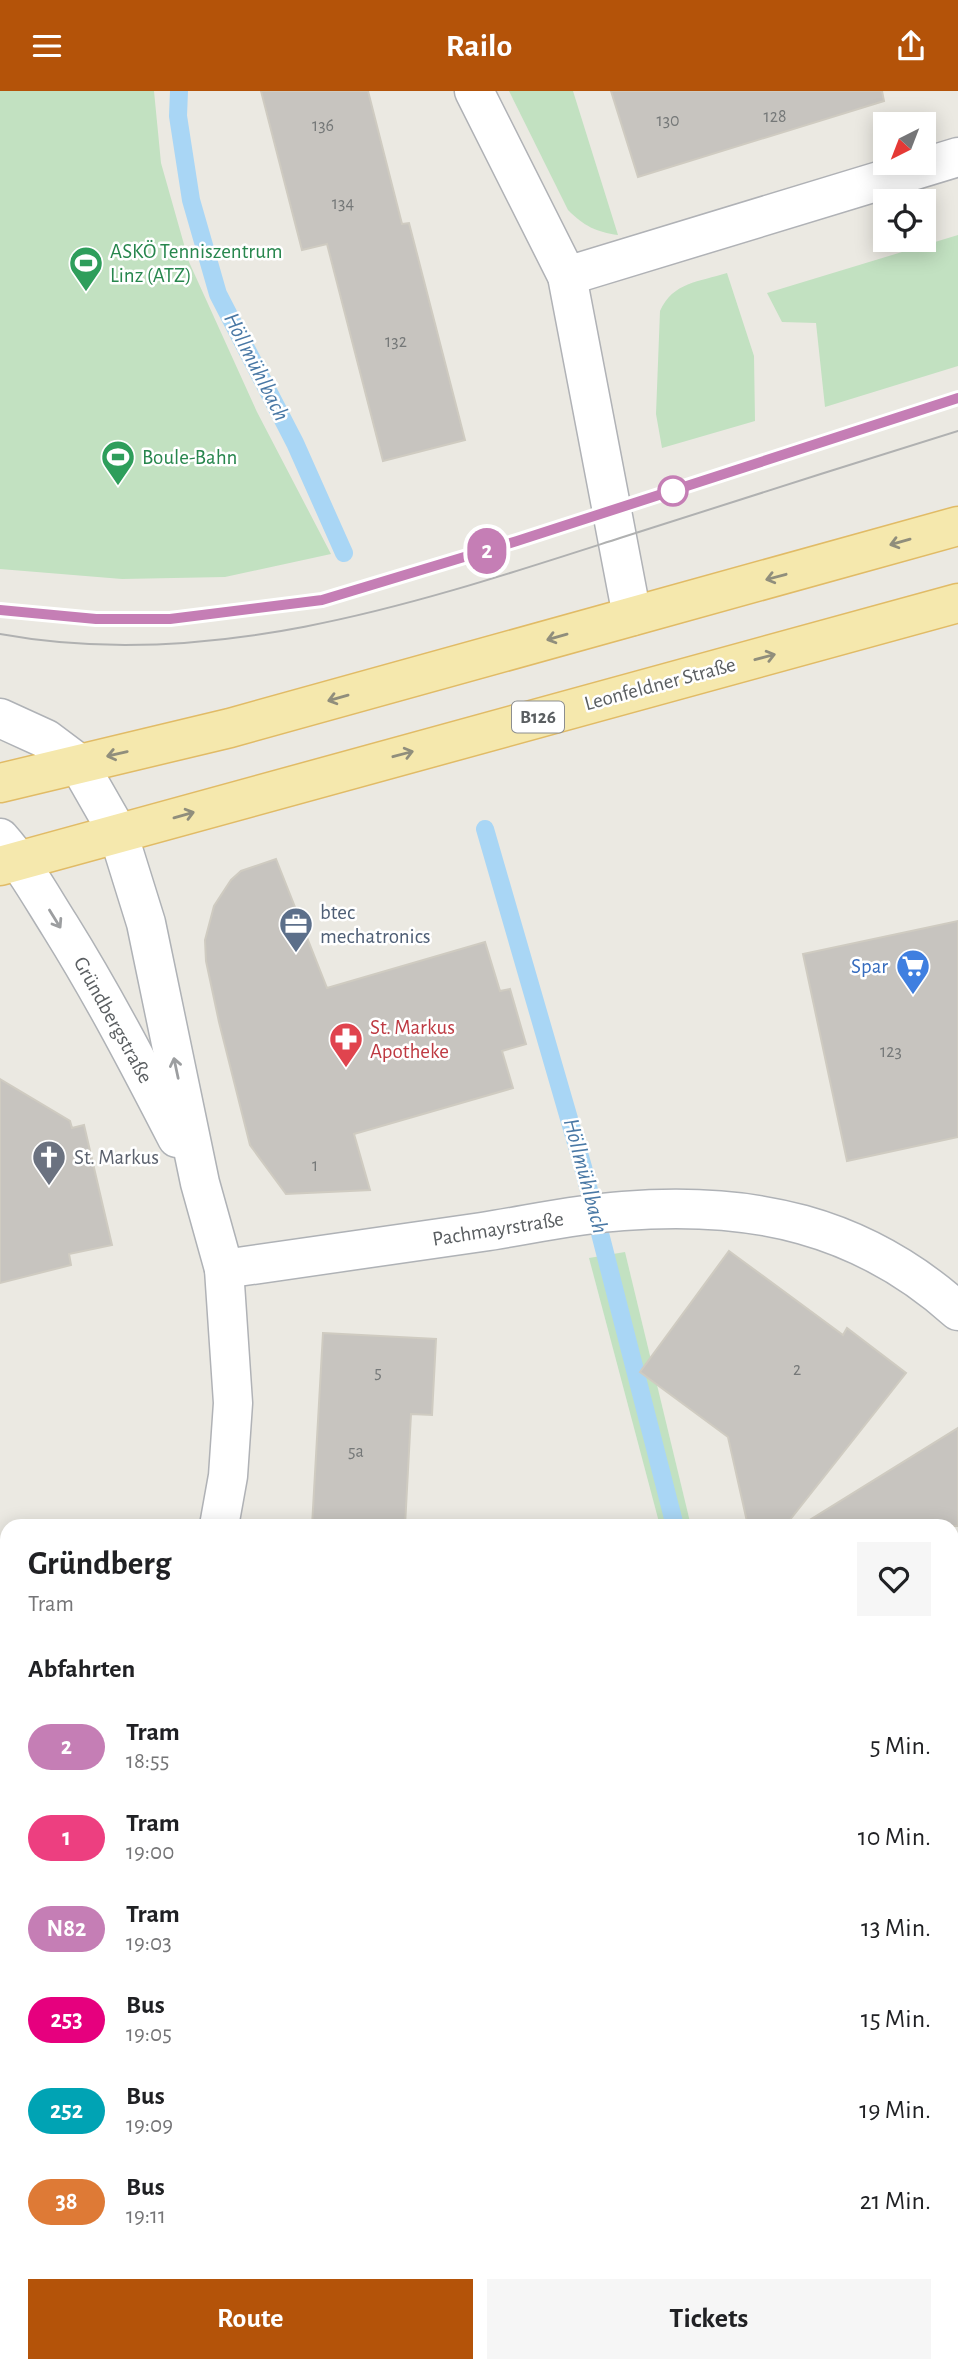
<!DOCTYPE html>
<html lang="de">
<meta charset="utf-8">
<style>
:root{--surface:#fff;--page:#f6f6f6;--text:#202124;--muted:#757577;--accent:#b45309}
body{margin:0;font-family:"Alegreya Sans",sans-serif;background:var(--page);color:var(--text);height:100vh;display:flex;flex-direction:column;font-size:26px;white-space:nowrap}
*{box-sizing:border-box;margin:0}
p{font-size:23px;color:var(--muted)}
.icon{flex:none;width:38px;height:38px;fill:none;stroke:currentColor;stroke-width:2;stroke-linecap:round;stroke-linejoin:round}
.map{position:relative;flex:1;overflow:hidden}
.side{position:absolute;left:0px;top:1428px;width:959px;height:854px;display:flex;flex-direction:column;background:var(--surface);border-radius:21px 21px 0 0;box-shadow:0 4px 18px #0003}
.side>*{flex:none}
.badge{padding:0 14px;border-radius:23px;font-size:24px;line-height:46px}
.needle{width:46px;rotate:222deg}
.buttons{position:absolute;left:873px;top:21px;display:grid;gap:14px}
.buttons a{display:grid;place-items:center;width:63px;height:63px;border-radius:0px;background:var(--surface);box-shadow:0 4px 18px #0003;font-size:35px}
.map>.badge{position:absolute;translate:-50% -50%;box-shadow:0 0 0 4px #fff}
h2{padding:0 28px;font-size:26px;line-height:63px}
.round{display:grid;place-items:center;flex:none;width:74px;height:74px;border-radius:0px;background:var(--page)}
.overview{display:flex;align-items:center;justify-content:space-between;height:119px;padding:0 28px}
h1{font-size:33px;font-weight:700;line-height:52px}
.cta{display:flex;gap:14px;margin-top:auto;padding:14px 28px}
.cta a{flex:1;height:80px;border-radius:0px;background:var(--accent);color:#fff;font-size:28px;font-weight:700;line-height:80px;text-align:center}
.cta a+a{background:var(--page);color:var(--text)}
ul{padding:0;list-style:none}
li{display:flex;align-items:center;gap:21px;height:91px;padding:0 28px}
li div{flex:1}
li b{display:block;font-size:26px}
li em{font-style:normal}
li .badge{min-width:77px;font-weight:700;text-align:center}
header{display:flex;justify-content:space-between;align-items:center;height:91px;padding:0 28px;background:var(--accent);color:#fff;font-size:32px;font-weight:700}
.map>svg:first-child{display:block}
.green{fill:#c2e1c1}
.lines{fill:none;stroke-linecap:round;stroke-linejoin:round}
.stream{stroke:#a9d6f5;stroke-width:18}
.building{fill:#c7c4bf;stroke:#cfcbc1;stroke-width:2}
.street-casing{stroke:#b0b2b6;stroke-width:41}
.secondary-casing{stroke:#afb2b6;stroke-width:41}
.primary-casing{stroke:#e1bb66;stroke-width:41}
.street{stroke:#fff;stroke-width:38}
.secondary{stroke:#fff;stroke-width:38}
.primary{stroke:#f5e8ad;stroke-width:38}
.tram{stroke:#b0b1b1;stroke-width:2}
.oneway{stroke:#908e7c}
.oneway2{stroke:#9c9ea0}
.line-casing{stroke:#fff;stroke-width:16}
.line{stroke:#c57eb5;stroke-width:10}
.stop-dot{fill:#fff;stroke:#c57eb5;stroke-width:3.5}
.labels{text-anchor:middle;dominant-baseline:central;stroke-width:5;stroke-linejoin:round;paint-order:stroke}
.number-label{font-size:18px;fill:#757878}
.shield{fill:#fff;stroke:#8c8e90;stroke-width:2}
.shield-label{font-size:19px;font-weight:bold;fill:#5a5e61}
.leisure-label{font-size:21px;fill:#27864d;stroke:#fff;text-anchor:start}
.street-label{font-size:21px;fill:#5a5e61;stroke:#fff}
.service-label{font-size:21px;fill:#4e5e75;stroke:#fff;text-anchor:start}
.shop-label{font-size:21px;fill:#366cbe;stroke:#fff;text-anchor:end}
.health-label{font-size:21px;fill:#be3a42;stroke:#fff;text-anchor:start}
.worship-label{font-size:21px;fill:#5b616d;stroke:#fff;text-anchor:start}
.water-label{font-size:23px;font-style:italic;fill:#4978a5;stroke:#fff}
</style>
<header><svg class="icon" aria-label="menu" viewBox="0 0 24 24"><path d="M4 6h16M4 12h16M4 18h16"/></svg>Railo<svg class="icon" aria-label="share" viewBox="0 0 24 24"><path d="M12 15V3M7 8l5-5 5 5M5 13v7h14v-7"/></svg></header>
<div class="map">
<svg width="958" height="2282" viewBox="0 0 958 2282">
<rect width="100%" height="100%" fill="#ebe9e2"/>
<g class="green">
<path d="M0,0h154l7,72 28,99 68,150 74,142 -106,23 -103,2 -122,-10z"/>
<path d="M509,0h64l45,144c-22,-3 -34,-9 -50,-25z"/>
<path d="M958,144v131l-133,41 -9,-84 -34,-1 -15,-29z"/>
<path d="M727,182l27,83 1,65 -93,27 -6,-34 4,-103c13,-29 39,-29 67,-38z"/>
<path d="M625,1161l66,274h-31l-71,-268z"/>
<path d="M952,2004l6,16v262h-49l11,-7h32z"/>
</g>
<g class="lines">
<g class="stream">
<path d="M179,0l-1,25 13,84 27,94 77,149 49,110"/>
<path d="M485,738l98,338 92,359"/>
<path d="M952,2167l6,13"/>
</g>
</g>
<g class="building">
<path d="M261,0h107l34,133 7,-1 56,217 -82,21 -56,-217 -25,6z"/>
<path d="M611,0h271l2,10 -246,76z"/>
<path d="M276,768l51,129 158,-46 15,49 10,-2 16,55 -24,7 11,37 -159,46 16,56 -84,4 -36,-49 -31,-123 -13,-61 -1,-21 9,-34 17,-26 10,-9z"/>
<path d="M958,830v216l-111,24 -44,-207z"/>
<path d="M0,988l70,42 2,7 12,-3 28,120 -43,9 2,11 -71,18z"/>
<path d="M729,1160l114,84 4,-7 59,45 -121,153h-37l-20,-89 -88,-65z"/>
<path d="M323,1242l113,6 -4,76 -21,-1 -6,112h-93z"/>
<path d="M958,1337v98h-158z"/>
</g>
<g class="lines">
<g class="street-casing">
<g id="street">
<path d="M474,0l93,185 65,340"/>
<path d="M567,185l391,-119"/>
<path d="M219,1435l9,-50 5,-73 -9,-134"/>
<path d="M7,2085l-3,27 3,52"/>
<path d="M26,2275l2,7"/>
<path d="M611,2275l5,7"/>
</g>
</g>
<g class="secondary-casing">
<g id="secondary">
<path d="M0,627l46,21 32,24 40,70 28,90 54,260 24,86c86,-13 172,-24 258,-37 46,-7 94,-18 141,-21 129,-10 238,13 335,100"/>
<path d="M0,747c24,27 41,58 60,88 43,69 80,140 117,212"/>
</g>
</g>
<g class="primary-casing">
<g id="primary">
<path d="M0,692l230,-55 728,-202"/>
<path d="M0,775l958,-263"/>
</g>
</g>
<use href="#street" class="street"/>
<use href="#secondary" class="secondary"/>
<use href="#primary" class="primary"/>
<g class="tram">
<path d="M0,519l75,8 95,1 152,-19 231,-70 405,-132"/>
<path d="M0,543c212,39 421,-32 620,-96 113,-36 225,-72 338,-107"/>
</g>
</g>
<defs><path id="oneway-shaft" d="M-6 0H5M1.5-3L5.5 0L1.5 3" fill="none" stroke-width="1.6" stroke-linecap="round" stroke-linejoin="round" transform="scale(1.75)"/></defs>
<g class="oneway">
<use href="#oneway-shaft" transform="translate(900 451) rotate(164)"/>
<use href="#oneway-shaft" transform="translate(776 486) rotate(165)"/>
<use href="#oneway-shaft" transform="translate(557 546) rotate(164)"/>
<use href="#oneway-shaft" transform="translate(765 566) rotate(-15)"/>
<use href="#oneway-shaft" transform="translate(338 607) rotate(164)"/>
<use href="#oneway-shaft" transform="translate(117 663) rotate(167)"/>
<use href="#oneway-shaft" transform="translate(403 663) rotate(-15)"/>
<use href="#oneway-shaft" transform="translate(184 724) rotate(-16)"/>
</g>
<g class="oneway2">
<use href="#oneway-shaft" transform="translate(55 828) rotate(58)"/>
<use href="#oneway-shaft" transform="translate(176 977) rotate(-102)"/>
</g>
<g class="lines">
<g class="line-casing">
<path id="line" d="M0,519l96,9h74l152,-19 195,-59 441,-143"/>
</g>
<use href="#line" class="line"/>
</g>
<defs>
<g id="stadium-pin" transform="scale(1.75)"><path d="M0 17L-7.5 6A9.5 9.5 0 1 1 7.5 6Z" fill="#2e9e5b" stroke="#fff"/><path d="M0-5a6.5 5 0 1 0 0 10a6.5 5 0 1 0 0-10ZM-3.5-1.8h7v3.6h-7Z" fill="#fff"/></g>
<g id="office-pin" transform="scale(1.75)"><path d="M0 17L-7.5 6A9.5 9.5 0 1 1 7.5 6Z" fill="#5c6f8a" stroke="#fff"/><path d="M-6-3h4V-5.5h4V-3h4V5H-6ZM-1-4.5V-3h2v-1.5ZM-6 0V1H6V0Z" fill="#fff"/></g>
<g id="supermarket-pin" transform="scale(1.75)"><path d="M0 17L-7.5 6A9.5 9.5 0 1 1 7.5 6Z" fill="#3f7fe0" stroke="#fff"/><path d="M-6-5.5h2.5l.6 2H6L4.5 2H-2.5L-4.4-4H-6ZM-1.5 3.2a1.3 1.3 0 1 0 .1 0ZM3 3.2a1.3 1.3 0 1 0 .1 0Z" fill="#fff"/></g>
<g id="pharmacy-pin" transform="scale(1.75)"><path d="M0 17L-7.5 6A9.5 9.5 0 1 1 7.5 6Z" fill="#e0444e" stroke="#fff"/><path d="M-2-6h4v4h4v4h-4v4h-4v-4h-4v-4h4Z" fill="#fff"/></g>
<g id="church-pin" transform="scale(1.75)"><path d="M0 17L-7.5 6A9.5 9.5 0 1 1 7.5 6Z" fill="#6b7280" stroke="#fff"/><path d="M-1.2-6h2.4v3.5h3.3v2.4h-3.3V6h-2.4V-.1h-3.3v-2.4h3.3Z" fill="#fff"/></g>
</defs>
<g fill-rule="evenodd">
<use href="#stadium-pin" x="86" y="172"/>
<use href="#stadium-pin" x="118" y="366"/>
<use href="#office-pin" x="296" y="833"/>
<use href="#supermarket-pin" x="913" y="875"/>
<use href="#pharmacy-pin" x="346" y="948"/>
<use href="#church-pin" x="49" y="1066"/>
</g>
<circle class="stop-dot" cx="673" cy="400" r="14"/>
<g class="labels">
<g class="number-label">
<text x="775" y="26">128</text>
<text x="668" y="30">130</text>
<text x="323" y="35">136</text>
<text x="343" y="113">134</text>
<text x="396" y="251">132</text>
<text x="891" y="961">123</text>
<text x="315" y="1075">1</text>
<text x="797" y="1279">2</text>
<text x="378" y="1282">5</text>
<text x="356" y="1361">5a</text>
</g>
<rect class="shield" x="512" y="610.5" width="52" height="31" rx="5"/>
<g class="shield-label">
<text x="538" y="626">B126</text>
</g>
<g class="leisure-label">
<text x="110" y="160">ASKÖ Tenniszentrum<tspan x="110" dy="24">Linz (ATZ)</tspan></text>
<text x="142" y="366">Boule-Bahn</text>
</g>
<g class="street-label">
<text transform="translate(660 593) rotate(-15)">Leonfeldner Straße</text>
<text transform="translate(113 929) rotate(61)">Gründbergstraße</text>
<text transform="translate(498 1138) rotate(-9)">Pachmayrstraße</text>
</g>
<g class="service-label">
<text x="320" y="821">btec<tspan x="320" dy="24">mechatronics</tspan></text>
</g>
<g class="shop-label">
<text x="888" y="875">Spar</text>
</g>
<g class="health-label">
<text x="370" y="936">St. Markus<tspan x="370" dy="24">Apotheke</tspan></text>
</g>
<g class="worship-label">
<text x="74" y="1066">St. Markus</text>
</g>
<g class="water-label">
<text transform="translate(256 276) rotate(63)">Höllmühlbach</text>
<text transform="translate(585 1085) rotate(75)">Höllmühlbach</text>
</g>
</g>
</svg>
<div class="buttons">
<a><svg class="needle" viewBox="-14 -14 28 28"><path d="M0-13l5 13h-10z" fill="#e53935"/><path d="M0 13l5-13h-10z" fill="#757577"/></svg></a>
<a><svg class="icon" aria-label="locate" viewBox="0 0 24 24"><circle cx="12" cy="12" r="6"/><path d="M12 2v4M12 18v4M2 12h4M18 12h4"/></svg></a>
</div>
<b class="badge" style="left:487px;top:460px;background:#c57eb5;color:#fff">2</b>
<section class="side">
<div class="overview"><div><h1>Gründberg</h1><p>Tram</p></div><a class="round"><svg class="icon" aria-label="heart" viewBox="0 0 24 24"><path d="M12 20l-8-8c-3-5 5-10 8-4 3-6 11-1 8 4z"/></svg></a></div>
<h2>Abfahrten</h2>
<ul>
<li><span class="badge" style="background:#c57eb5;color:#fff">2</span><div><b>Tram</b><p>18:55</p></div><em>5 Min.</em></li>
<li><span class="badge" style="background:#ed3f80;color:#fff">1</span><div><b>Tram</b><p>19:00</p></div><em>10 Min.</em></li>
<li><span class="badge" style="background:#c57eb5;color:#fff">N82</span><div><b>Tram</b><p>19:03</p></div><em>13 Min.</em></li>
<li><span class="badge" style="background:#e6007e;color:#fff">253</span><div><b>Bus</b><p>19:05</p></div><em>15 Min.</em></li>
<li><span class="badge" style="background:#00a3b4;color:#fff">252</span><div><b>Bus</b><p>19:09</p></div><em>19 Min.</em></li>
<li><span class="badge" style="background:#de7a36;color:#fff">38</span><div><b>Bus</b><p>19:11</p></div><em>21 Min.</em></li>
</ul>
<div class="cta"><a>Route</a><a>Tickets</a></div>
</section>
</div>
